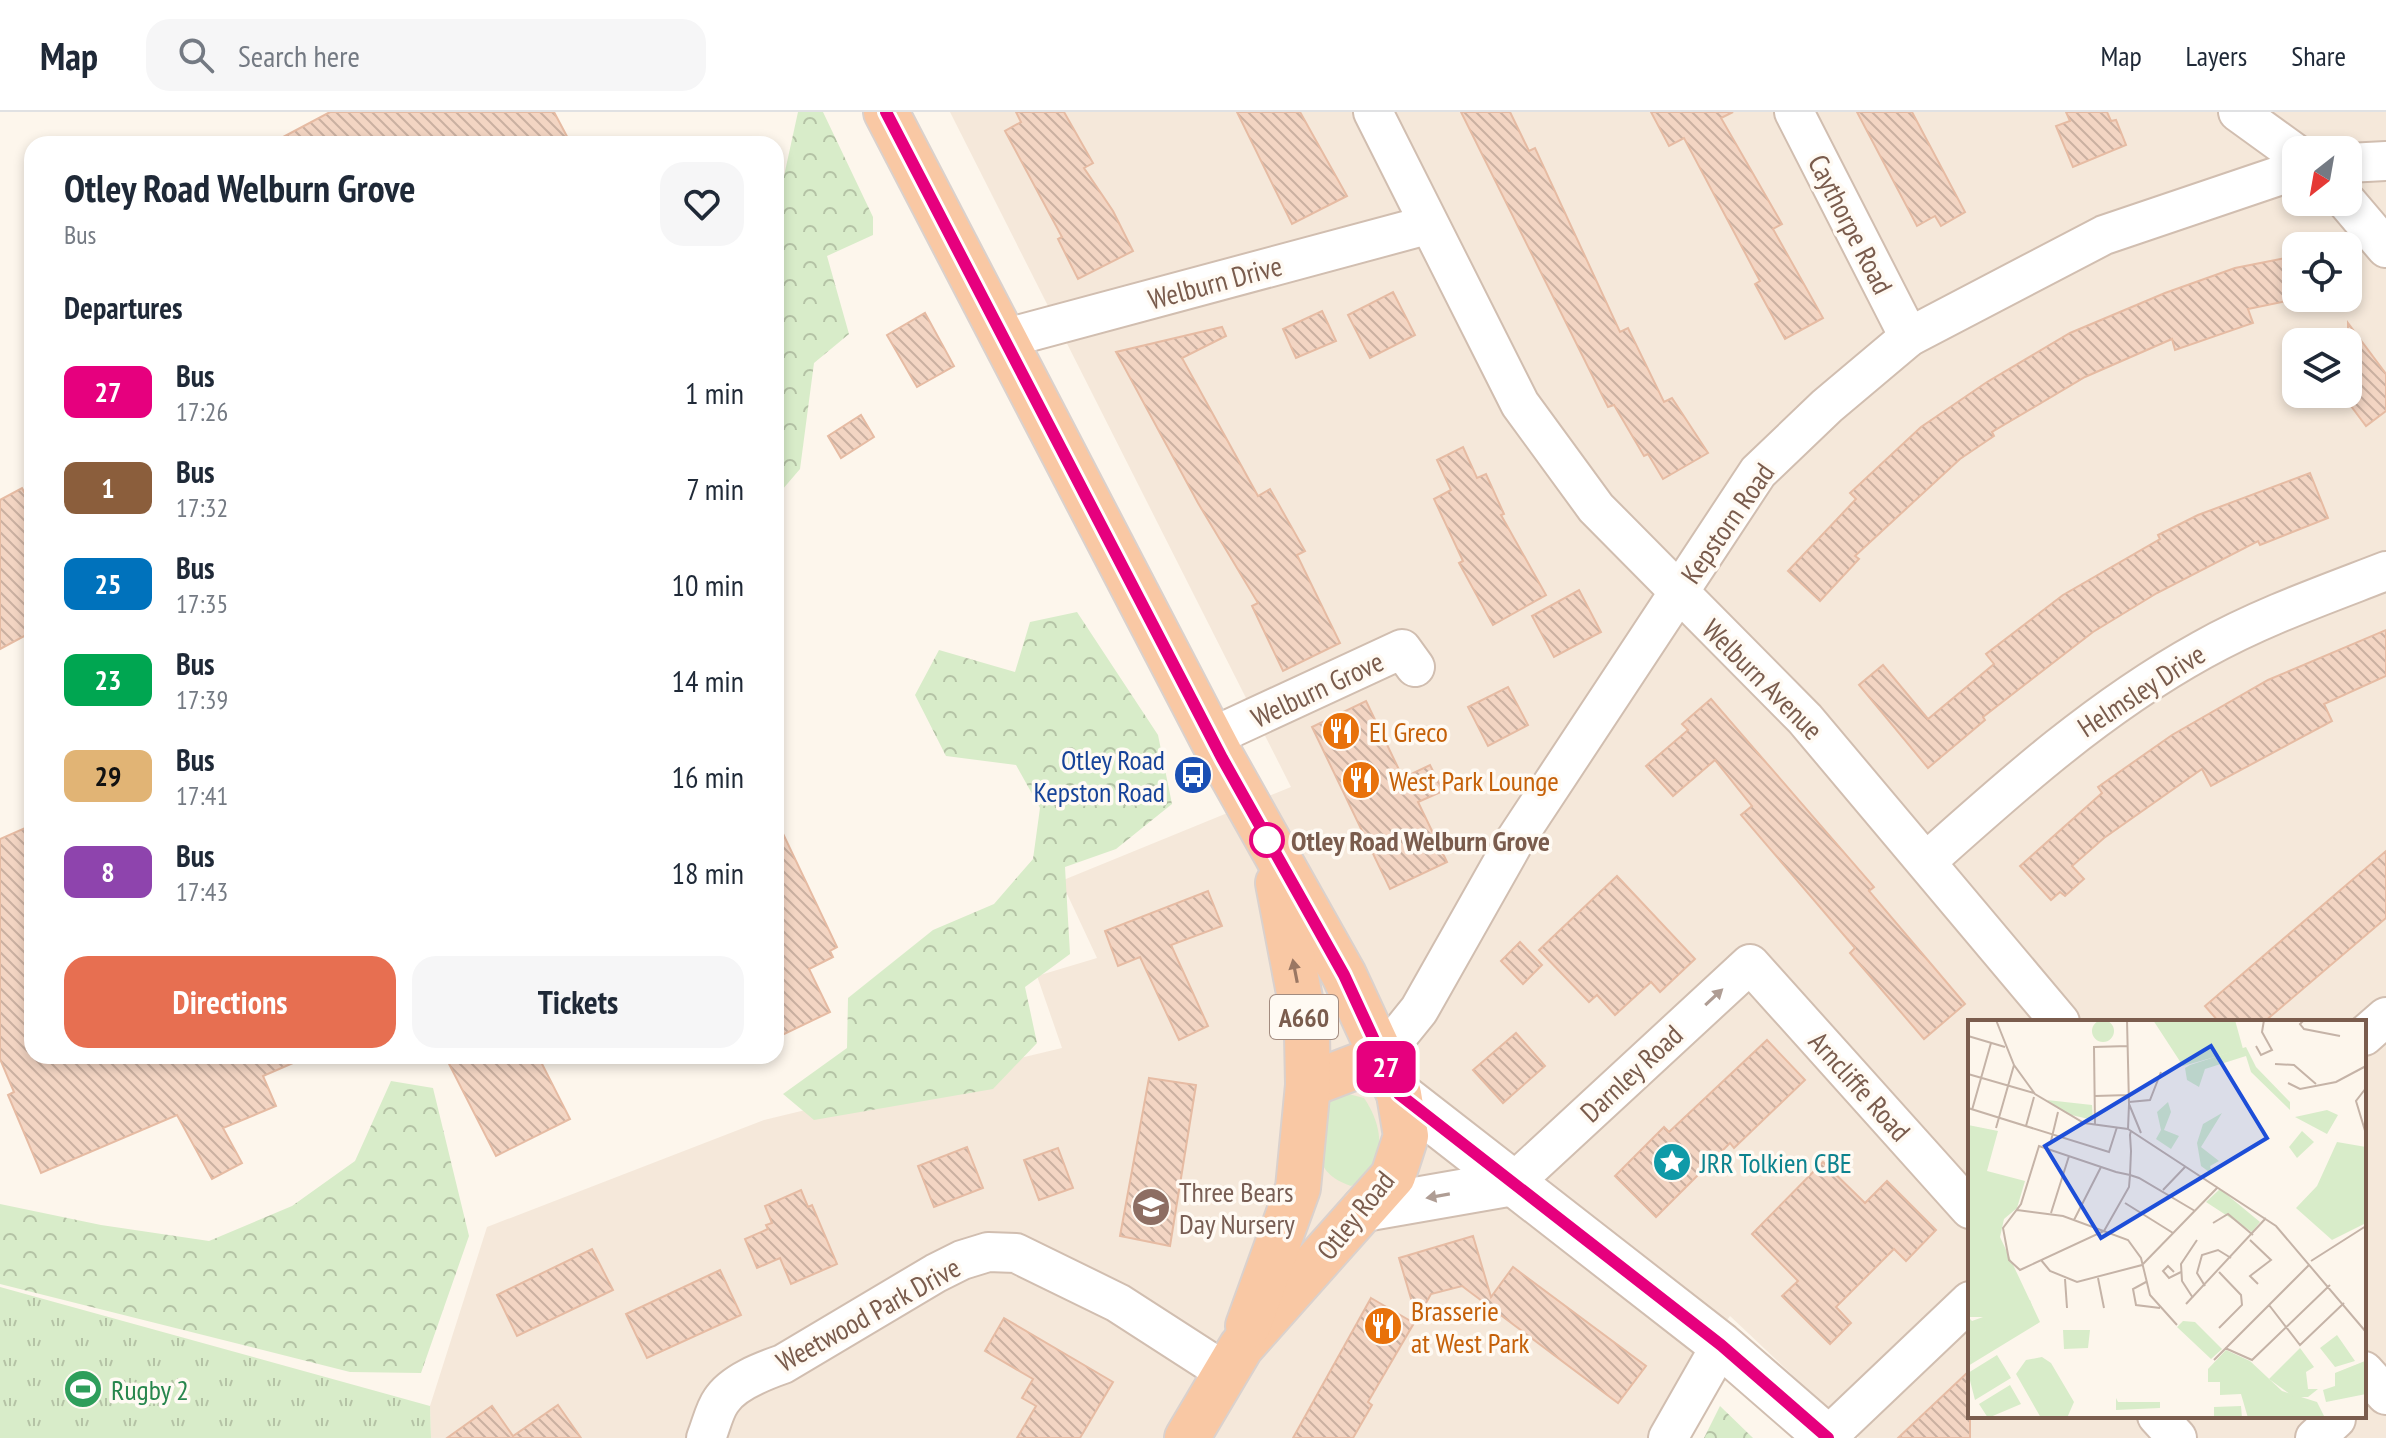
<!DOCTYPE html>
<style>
:root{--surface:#fff;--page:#f6f6f7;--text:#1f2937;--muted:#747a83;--line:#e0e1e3;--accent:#e76f51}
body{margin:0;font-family:"PT Sans Narrow",sans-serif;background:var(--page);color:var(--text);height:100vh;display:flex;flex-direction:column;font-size:30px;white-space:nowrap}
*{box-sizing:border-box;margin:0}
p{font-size:26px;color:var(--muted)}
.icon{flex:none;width:44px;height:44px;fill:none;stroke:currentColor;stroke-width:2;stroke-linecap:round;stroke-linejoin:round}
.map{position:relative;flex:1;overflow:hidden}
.side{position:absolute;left:24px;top:24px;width:760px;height:928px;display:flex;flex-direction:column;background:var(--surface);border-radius:24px;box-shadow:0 4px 12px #0003}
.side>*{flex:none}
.badge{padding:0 16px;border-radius:12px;font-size:28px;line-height:52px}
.needle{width:52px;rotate:211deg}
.fabs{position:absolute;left:2282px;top:24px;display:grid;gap:16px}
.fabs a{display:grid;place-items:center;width:80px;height:80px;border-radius:16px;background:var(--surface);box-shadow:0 4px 12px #0003;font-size:40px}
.map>.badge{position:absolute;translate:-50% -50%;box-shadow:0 0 0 4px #fff}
h2{padding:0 40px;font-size:30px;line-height:72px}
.round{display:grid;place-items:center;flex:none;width:84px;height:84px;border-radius:24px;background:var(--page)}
.head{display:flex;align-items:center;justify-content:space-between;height:136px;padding:0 40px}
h1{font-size:38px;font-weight:800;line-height:60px}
.primary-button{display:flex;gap:16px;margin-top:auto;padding:16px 40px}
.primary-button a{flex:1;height:92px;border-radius:24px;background:var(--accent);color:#fff;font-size:32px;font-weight:800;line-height:92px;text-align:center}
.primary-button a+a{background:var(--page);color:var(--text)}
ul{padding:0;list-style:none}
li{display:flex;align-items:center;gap:24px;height:96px;padding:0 40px}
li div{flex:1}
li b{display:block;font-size:30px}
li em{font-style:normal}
li .badge{min-width:88px;font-weight:700;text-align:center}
header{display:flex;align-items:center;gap:48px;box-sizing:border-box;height:112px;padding:0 40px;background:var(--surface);border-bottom:2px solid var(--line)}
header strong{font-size:38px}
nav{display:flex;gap:44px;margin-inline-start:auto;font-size:28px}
.search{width:560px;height:72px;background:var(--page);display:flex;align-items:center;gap:20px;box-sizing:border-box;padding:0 28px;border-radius:24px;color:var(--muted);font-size:30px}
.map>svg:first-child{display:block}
.residential{fill:#f5e8da;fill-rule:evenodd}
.grass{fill:#d8ecc9}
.forest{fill:url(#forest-crowns)}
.park{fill:url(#park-tufts)}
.building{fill:url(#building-back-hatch);stroke:#e6bba3;stroke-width:2}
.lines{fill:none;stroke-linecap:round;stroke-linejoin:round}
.minor-casing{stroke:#d1beb0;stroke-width:42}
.tertiary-casing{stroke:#d1beb0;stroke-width:48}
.trunk-casing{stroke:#dad1cd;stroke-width:48}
.minor{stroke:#fff;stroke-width:38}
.tertiary{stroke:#fff;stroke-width:44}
.trunk{stroke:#f9c8a4;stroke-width:44}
.oneway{fill:#9a7763}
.oneway2{fill:#af9d94}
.line-casing{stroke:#fff;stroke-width:18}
.line{stroke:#e6007e;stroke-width:12}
.stop-dot{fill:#fff;stroke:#e6007e;stroke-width:4}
.labels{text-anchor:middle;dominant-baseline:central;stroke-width:7;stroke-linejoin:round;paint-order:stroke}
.shield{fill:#fffaf3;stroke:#a28b7f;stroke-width:2}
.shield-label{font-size:26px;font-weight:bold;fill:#7a5c4d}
.street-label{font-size:28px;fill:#7a5c4d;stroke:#fffaf3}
.food-label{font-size:28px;fill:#c56008;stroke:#fffaf3;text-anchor:start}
.transit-label{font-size:28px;fill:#164399;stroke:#fffaf3;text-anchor:end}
.stop-label{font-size:28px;font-weight:bold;fill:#7a5c4d;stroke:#fffaf3;text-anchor:start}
.culture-label{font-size:28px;fill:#0d838f;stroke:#fffaf3;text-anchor:start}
.education-label{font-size:28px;fill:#785e54;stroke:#fffaf3;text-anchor:start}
.leisure-label{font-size:28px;fill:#27864d;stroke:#fffaf3;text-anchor:start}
.inset-road{fill:none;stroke:#c5b3a7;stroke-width:2}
.view{fill:#1d4ed8;fill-opacity:0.15;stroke:#1d4ed8;stroke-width:4}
.inset-edge{fill:none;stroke:#7a5c4d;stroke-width:4}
</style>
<header>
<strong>Map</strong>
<div class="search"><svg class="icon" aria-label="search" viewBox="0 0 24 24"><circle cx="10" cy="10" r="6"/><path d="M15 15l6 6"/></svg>Search here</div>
<nav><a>Map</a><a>Layers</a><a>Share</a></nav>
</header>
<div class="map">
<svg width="2386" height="1326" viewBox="0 0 2386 1326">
<defs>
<pattern id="forest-crowns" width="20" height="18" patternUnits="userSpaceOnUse" patternTransform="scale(2)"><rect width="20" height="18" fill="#d8ecc9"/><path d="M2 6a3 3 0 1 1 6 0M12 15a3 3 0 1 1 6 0" fill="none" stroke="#b4c2a5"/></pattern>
<pattern id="park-tufts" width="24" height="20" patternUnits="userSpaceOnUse" patternTransform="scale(2)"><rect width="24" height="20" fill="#d8ecc9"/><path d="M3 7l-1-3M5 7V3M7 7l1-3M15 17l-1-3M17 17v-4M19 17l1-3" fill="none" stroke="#b4c2a5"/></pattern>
<pattern id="building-back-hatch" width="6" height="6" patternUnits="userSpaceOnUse" patternTransform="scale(2)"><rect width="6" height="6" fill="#f3d5c3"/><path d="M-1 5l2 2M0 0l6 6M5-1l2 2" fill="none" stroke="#cab0a1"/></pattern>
</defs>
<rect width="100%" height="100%" fill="#fdf6ec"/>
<path class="residential" d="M950,0h1436v1326h-527l-129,-122 -41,54 -42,68h-1216l-1,-32 57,-179 277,-107 298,-72 -25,-72 60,-18 -36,-77 230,-94zM2296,38h52v52h-52zM2296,134h52v52h-52zM2296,230h52v52h-52zM1970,910h394v394h-394z"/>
<path class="grass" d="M1341,980l23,6c20,29 25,69 -13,88 -42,-15 -31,-40 -28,-78z"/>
<g class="forest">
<path d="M798,0h25l50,105v18l-46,21 22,78 -35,29 -14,106 -24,28v-310l6,-2z"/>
<path d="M1077,500l81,123 14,69 -56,45 -51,18 5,87 -45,33 12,56 -44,46 -179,31 -31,-26 64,-46 1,-50 85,-68 61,-26 39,-45 7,-51 -24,-43 -70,-9 -31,-61 24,-45 76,22 15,-50z"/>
<path d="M391,969l42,7 36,148 -48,137 -71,-1 -350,-88v-80l101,21 108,16 83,-35 63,-45z"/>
<path d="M1720,1294l33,32h-49z"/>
</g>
<path class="park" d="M0,1175l430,119 1,32h-431z"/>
<g class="building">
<path d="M330,0h224l17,32h-301z"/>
<path d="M1016,0h48l29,51 -9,5 29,43 20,40 -55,28 -20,-40 4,-2 -57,-106 16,-9z"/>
<path d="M1237,0h63l47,84 -55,28z"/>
<path d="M1461,0h49l19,39 6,-3 85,184 8,-4 36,74 8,-4 36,55 -45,26 -15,-25 -4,2 -30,-51 -6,2z"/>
<path d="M1651,0h82l-12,6 61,106 -9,5 50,89 -38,21 -30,-55 5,-3 -76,-143 -15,8z"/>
<path d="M1857,0h55l53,100 -24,14 -6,-10 -18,10z"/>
<path d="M2066,0h41l4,9 5,-1 10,25 -53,22 -17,-41 14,-5z"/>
<path d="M2296,144v43l-48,10 5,14 -78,27 -3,-11 -87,38 -93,55 2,4 -34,23 -105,97 4,3 -39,42 -32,-30 68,-72 -6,-6 71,-66 66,-45 83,-49 95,-40 70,-25z"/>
<path d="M1393,180l22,43 -45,23 -22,-43z"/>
<path d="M1322,199l14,30 -40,17 -13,-29z"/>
<path d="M925,201l29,53 -37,21 -30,-52z"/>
<path d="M2348,211l38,51v37l-20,15 -18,-24z"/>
<path d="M1222,215l4,9 -44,22 76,138 12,-7 35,62 -8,4 43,88 -57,28 -31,-65 6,-3 -60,-100 -82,-151z"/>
<path d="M861,303l13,22 -33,21 -13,-22z"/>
<path d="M1463,335l14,31 9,-4 18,40 -3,1 45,80 -53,30 -34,-62 4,-2 -29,-62 17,-9 -14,-30z"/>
<path d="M2310,361l18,45 -68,27 -2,-4 -101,52 -64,39 -48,37 -62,48 2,3 -57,48 -69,-83 24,-20 45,54 66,-55 -8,-10 77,-59 97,-56 -2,-4 40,-20z"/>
<path d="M22,376l10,19v125l-32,17v-149z"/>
<path d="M1579,478l22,42 -47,25 -22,-41z"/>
<path d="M2386,518v46l-62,28 8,17 -121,65 -9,-17 -98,69 -32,28 12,13 -19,17 -5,-4 -9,8 -31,-34 82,-73 -4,-6 74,-52 96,-55z"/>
<path d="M1508,575l20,38 -40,21 -20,-39z"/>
<path d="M1711,587l163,188 -5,4 96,113 -41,35 -74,-86 5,-5 -114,-133 11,-9 -37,-46 -42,36 -27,-30 42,-36 -6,-6z"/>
<path d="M1366,589l37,77 27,-13 13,26 -25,11 29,60 -57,27 -78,-162z"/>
<path d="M776,707l61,128 -7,4 3,6 -24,12 21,43 -54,26z"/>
<path d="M32,713v231h277l-46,20 13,30 -53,22 19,35 -30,16 -35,-64 -136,58 -33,-78 6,-3 -14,-33v-220z"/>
<path d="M2386,739v67l-122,104h-45l-14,-16z"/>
<path d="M1617,764l78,83 -35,33 -9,-10 -36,33 -18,-20 -8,7 -50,-52z"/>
<path d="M1208,779l14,35 -51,19 37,81 -29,14 -39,-83 -22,9 -13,-35z"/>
<path d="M1520,830l22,23 -19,19 -22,-23z"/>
<path d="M1516,921l29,33 -42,37 -30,-33z"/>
<path d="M1767,928l38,40 -71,68 -4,-5 -74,74 -41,-41 49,-49 5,5z"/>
<path d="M445,944h93l32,63 -74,37z"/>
<path d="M1149,966l47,7 -26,161 -50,-10z"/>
<path d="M967,1035l16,41 -49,19 -16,-41z"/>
<path d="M1058,1036l15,40 -34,12 -15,-40z"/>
<path d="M1823,1050l42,41 22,-22 49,49 -30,31 -12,-12 -58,58 15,16 -21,21 -48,-48 16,-15 -46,-47z"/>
<path d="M801,1078l7,17 4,-2 25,59 -46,20 -11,-26 -23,10 -12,-29 23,-10 -2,-4 6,-2 -7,-17z"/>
<path d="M1473,1124l18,61 22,-30 133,99 -28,37 -156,-117 -31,8 -14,25 -18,-61z"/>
<path d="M592,1137l21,41 -96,46 -20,-41z"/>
<path d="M720,1158l21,45 -94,43 -21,-44z"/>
<path d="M1371,1186l43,25 -46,79 4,3 -19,33h-60z"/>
<path d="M1004,1206l109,64 -33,56h-63l19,-32 -14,-8 11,-19 -48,-28z"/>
<path d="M1970,1258v68h-72z"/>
<path d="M558,1293l23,33h-134l45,-32 21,30z"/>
</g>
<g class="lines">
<g class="minor-casing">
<g id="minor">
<path d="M1373,0l147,292 76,104 209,211 255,303"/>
<path d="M1794,0l115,225"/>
<path d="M2238,0l58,42"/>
<path d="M2348,51l38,-2"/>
<path d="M2347,90l39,46"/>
<path d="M1003,227l424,-114"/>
<path d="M1212,625l190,-88 13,18"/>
<path d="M1927,749c87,-78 172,-154 275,-211 59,-33 122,-55 184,-79"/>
<path d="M2364,924l22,-19"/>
<path d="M1381,945l38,-47 95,-168 244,-370 69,-66 82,-69 195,-102 192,-65"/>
<path d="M1513,1071l237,-219 220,245"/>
<path d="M2364,1259l22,24"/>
<path d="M2157,1304l20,22"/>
<path d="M1827,1325l143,-136"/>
<path d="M706,1326c5,-12 8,-27 15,-37 12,-19 42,-30 62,-37l153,-91 26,-13 26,-8 28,1 102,50 107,69"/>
<path d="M1668,1326l53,-93"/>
<path d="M2315,1326l21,-19"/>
</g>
</g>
<g class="tertiary-casing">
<g id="tertiary">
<path d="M1399,982l322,251 107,93"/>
<path d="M1364,1097l149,-26"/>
</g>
</g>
<g class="trunk-casing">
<g id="trunk">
<path d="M886,0l336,646 122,217 55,119 7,42 -13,40 -152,171 -54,91"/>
<path d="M1308,973l73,-28"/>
<path d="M1248,1214l50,-138 10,-103 -1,-50 -29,-152"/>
</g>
</g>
<use href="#minor" class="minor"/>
<use href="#tertiary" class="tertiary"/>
<use href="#trunk" class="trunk"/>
</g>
<defs><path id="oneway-solid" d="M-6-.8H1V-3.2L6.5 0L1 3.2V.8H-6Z" transform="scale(2)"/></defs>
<use class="oneway" href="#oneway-solid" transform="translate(1295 859) rotate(-101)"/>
<g class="oneway2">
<use href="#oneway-solid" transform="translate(1714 885) rotate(-43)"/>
<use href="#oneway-solid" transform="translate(1438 1084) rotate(170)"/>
</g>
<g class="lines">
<g class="line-casing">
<path id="line" d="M886,0l336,646 122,217 55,119 322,251 107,93"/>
</g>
<use href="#line" class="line"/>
</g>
<defs>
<g id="restaurant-disc" transform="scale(2)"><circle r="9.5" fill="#e8710a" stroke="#fffaf3"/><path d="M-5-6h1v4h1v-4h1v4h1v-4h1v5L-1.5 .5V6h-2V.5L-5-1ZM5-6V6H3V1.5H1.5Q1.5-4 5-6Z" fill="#fff"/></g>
<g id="bus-disc" transform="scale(2)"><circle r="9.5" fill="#1a4fb4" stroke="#fffaf3"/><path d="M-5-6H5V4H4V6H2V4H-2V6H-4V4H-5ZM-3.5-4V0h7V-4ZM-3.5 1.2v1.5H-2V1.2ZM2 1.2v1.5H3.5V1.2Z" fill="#fff"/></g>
<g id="sight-disc" transform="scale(2)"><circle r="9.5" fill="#0f9aa8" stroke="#fffaf3"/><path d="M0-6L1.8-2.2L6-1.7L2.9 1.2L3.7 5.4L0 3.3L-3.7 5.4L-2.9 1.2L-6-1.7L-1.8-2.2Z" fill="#fff"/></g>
<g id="school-disc" transform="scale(2)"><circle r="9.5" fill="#8d6e63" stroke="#fffaf3"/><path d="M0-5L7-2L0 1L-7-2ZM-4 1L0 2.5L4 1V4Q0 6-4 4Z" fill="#fff"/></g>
<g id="stadium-disc" transform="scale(2)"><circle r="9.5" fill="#2e9e5b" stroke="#fffaf3"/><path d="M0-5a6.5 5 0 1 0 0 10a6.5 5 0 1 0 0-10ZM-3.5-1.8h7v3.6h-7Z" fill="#fff"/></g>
</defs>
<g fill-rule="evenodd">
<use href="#restaurant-disc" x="1341" y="619"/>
<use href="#bus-disc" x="1193" y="663"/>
<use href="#restaurant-disc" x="1361" y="668"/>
<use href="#sight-disc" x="1672" y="1050"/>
<use href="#school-disc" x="1151" y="1095"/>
<use href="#restaurant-disc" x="1383" y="1214"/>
<use href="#stadium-disc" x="83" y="1277"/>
</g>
<circle class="stop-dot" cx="1267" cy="728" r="16"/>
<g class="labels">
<rect class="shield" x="1270" y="883" width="68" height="44" rx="6"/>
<g class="shield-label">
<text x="1304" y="905">A660</text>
</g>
<g class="street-label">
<text transform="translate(1851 112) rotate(63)">Caythorpe Road</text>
<text transform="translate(1215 170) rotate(-15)">Welburn Drive</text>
<text transform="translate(1727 411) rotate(-55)">Kepstorn Road</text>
<text transform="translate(1763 567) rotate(45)">Welburn Avenue</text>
<text transform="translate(1317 577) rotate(-25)">Welburn Grove</text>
<text transform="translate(2141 578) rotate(-33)">Helmsley Drive</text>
<text transform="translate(1631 961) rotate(-43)">Darnley Road</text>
<text transform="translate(1860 974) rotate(48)">Arncliffe Road</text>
<text transform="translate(1355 1103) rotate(-51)">Otley Road</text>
<text transform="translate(868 1202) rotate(-29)">Weetwood Park Drive</text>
</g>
<g class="food-label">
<text x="1369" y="619">El Greco</text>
<text x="1389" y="668">West Park Lounge</text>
<text x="1411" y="1198">Brasserie<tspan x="1411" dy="32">at West Park</tspan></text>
</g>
<g class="transit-label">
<text x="1165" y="647">Otley Road<tspan x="1165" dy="32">Kepston Road</tspan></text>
</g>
<g class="stop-label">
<text x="1291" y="728">Otley Road Welburn Grove</text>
</g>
<g class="culture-label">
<text x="1700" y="1050">JRR Tolkien CBE</text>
</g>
<g class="education-label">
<text x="1179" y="1079">Three Bears<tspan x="1179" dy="32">Day Nursery</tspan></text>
</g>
<g class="leisure-label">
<text x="111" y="1277">Rugby 2</text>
</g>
</g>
<g transform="translate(1968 908)">
<rect width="398" height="398" fill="#fdf6ec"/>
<path d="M124 11a11 11 0 1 1 22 0a11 11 0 1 1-22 0ZM95,310h27l-2,18 -24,1zM369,315l18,26 -20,6 -15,-19zM29,335l14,23 -36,22 -7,-27zM74,337l9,6 23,39 -7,16h-26l-25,-44 10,-14zM397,341l1,33 -40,8 -3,-12 12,-4v-13zM42,365l11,19 -33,14 -9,-14zM273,386l1,12h-28v-11z" fill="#d8ecc9"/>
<path d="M278,27l10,20 34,35v8l-39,-38 -5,-16 -41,13 -6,18 -12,-7 -2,-12 5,-3zM79,80l45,5 1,15 -26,-6zM200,82l3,10 -7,18 15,6 -8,13 -15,-10 5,-9 -4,-18zM359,90l11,5 -11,19 -32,-17zM254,93l-21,34 18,14 -9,5 2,8 -11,-8 -4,-23 6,-19zM334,111l12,11 -17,16 -8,-11zM62,280l8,23 -70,35v-41l4,4zM215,301l12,1 27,27 -11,10 -34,-32zM258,330l24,11 32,30 35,11 8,16h-77l-7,-24 -21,1v-13h-12v-13z" fill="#d8ecc9"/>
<path d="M332,328l14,19 -8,5 2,17h10l-10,8h-14l-25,-18z" fill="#d8ecc9"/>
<path d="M185,0h82l8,29 -60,17zM0,105l30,6 -11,40 38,10 -8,27 -13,11 -4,18 40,85 -72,44v-8l18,-12 -2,-29h-16zM369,122l29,5v76l-34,17 -36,-32 21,-22z" fill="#d8ecc9"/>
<path d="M252,169l40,33 -8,10 -46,-30zM148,378l2,4h42v6l-44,2z" fill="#d8ecc9"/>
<path class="inset-road" d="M28,0l18,45 21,29 49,29 44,6M159,0l2,84 12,29M336,0l-4,4 4,5 36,7M0,16l37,11M288,26l5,9 11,-5 -10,-18 2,-12M307,44l19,1 22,19M0,54l66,19M320,63l12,6 36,-7 30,-16M398,68l-10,13 10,33M127,76l34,-1M161,82l21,-2 11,-28M161,84l-1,25 148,97 90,106M0,88l141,44 8,-25M4,90l19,-67M127,105l-1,-78 34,-1M58,106l8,-29M28,108l18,-63M163,110l-1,5 1,16 -1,24 -1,12 -25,44 -84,39 -11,-10 -6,-32 18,-24 18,-58 77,26 14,3 9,3 56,33M82,125l8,-33M195,170l22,-23M157,183l48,30M49,190l46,6 65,24 13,18 9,37 27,30M83,193l18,-57M106,200l27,-53M245,203l15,-9 25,21M282,220l21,20 -21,16 8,8M73,240l9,11 27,11 65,-17 76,-78M343,241l55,-35M206,252l-6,-6 -5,5 6,7 12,-6M251,252l22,23 1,10 -23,23M130,258l6,30M97,259l2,29M178,262l-13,7 3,16 24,3M237,266l-8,-13 5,-18 16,-5 13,8M225,278l-11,-17 -1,-17 16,-24M218,284l80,-86M301,285l31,40 44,-42M257,328l27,12 78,-75M246,340l95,-95"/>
<path class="view" d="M243,26l56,92 -166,100 -56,-92z"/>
<rect width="398" height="398" class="inset-edge"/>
</g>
</svg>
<div class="fabs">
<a><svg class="needle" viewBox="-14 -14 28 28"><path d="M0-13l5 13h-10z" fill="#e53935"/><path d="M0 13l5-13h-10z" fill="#747a83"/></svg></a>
<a><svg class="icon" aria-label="locate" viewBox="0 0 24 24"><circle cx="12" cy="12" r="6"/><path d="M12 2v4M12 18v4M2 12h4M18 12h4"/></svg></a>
<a><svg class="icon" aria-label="layers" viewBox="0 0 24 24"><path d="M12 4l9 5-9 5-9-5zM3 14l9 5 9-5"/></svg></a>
</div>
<b class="badge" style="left:1386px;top:955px;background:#e6007e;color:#fff">27</b>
<section class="side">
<div class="head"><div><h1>Otley Road Welburn Grove</h1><p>Bus</p></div><a class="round"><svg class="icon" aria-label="heart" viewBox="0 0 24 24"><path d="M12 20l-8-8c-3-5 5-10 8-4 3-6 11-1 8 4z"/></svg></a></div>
<h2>Departures</h2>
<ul>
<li><span class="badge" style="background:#e6007e;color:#fff">27</span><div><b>Bus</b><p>17:26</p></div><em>1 min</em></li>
<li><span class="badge" style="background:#8b5e3c;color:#fff">1</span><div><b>Bus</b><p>17:32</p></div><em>7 min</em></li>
<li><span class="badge" style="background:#0072bc;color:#fff">25</span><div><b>Bus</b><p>17:35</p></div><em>10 min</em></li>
<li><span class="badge" style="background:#00a651;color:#fff">23</span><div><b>Bus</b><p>17:39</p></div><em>14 min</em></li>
<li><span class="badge" style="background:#e1b475;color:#111">29</span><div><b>Bus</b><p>17:41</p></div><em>16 min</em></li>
<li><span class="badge" style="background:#8e44ad;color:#fff">8</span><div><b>Bus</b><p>17:43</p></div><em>18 min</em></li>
</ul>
<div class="primary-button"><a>Directions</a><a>Tickets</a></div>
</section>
</div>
